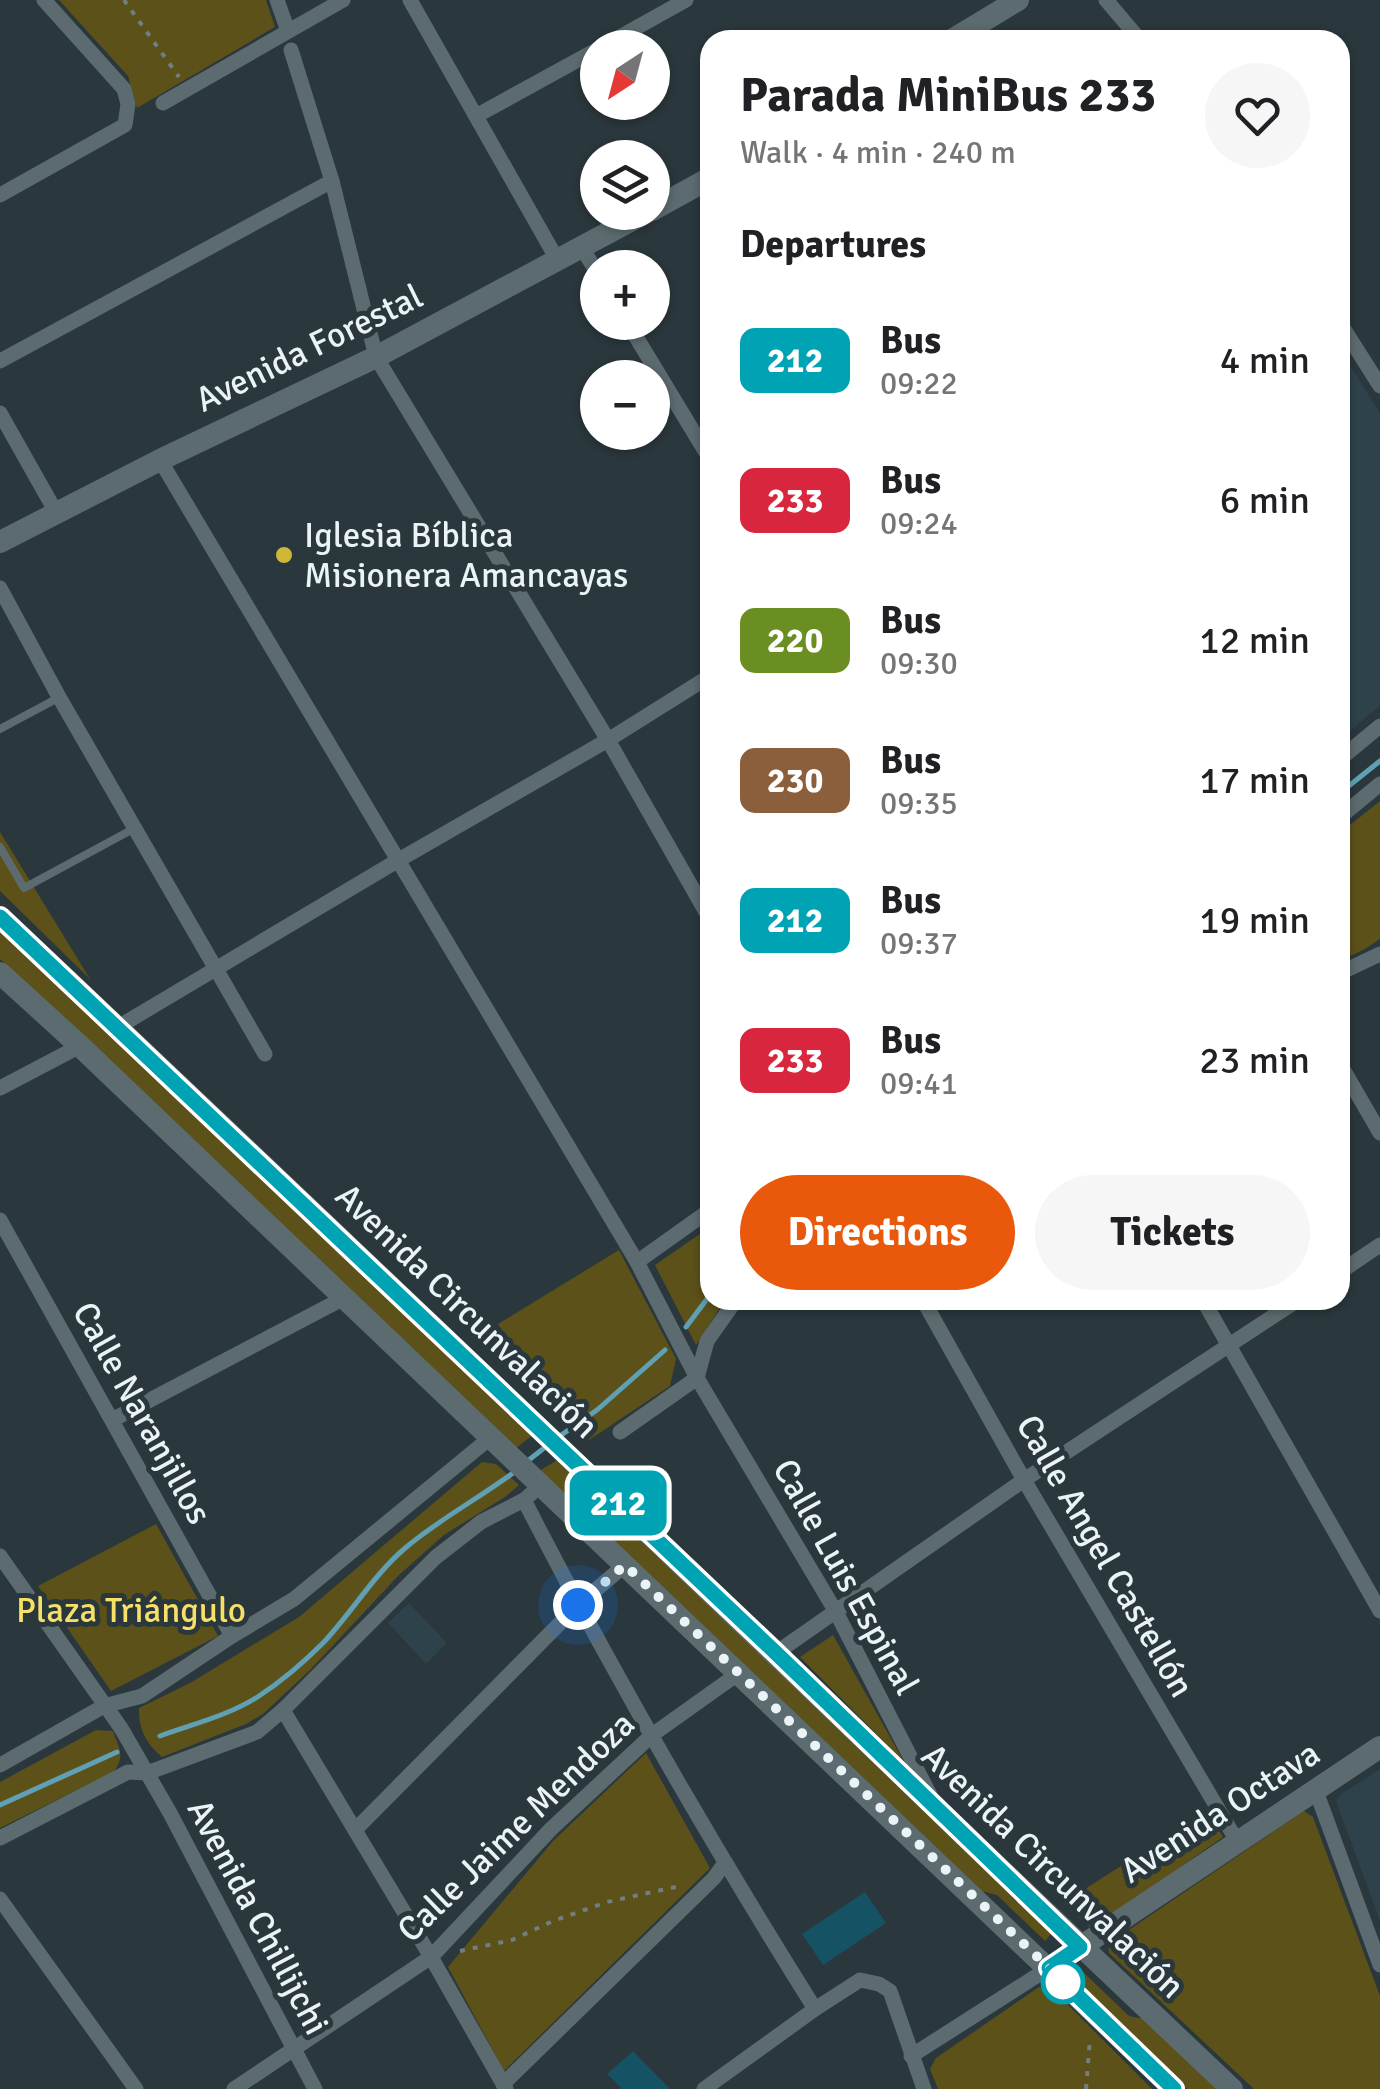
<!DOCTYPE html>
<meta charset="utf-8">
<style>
:root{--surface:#fff;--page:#f6f6f6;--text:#202124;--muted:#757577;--accent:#ea580c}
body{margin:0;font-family:Signika,sans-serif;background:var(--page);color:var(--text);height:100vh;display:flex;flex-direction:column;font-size:38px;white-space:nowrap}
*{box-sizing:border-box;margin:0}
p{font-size:32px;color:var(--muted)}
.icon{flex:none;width:55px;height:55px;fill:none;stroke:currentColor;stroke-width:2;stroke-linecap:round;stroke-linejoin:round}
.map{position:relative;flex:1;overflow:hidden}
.drawer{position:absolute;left:700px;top:30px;width:650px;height:1280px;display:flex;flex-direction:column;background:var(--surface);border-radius:30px;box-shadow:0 2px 8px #0004}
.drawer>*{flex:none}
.badge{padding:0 20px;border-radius:15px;font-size:35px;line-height:65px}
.needle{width:65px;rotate:216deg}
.controls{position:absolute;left:580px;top:30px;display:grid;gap:20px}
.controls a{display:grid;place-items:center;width:90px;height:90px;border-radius:50%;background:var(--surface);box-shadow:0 2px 8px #0004;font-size:50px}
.you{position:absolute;width:50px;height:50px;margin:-25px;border:8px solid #fff;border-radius:50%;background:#1a73e8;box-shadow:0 0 0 15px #1a73e833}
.map>.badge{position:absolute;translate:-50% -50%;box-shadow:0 0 0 5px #fff}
h2{padding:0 40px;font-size:38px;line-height:90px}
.round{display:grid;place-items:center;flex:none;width:105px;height:105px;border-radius:52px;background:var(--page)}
.summary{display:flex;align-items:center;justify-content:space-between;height:170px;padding:0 40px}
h1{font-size:48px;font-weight:700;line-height:75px}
.action{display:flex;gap:20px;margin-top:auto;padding:20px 40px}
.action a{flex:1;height:115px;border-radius:60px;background:var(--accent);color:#fff;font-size:40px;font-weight:700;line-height:115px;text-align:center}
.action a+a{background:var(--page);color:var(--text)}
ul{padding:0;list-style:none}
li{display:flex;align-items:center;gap:30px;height:140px;padding:0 40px}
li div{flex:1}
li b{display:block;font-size:38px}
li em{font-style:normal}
li .badge{min-width:110px;font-weight:700;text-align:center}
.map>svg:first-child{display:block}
.built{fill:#2d424a}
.green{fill:#5b5119}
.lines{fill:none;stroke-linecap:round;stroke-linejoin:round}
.stream{stroke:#5fa0b4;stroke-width:5}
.building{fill:#145264}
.path{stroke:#737e82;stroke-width:4;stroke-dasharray:5 8;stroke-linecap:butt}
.lane{stroke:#5c6b70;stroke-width:8}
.street{stroke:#5c6b70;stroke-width:15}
.secondary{stroke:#5c6b70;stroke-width:22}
.line-casing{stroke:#fff;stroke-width:22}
.line{stroke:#00a3b4;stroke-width:15}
.walk{stroke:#eaf3f6;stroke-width:10;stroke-dasharray:0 18}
.poi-dot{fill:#cfb837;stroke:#2a373c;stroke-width:4}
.stop-dot{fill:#fff;stroke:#00a3b4;stroke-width:5}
.labels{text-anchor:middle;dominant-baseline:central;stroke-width:10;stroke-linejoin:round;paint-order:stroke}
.street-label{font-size:35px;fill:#eaf3f6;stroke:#2a373c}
.poi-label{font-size:35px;fill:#eaf3f6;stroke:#2a373c;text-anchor:start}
.park-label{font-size:35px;fill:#f6e067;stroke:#2a373c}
</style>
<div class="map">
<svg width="1380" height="2089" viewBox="0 0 1380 2089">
<rect width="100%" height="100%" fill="#2a373c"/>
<g class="built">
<path d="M1340,349l40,64v293l-40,33z"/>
<path d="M409,1603l38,40 -21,21 -38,-41z"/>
<path d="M1380,1769v152l-44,-120 5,-7z"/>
</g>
<g class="green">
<path d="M59,0h207l9,27 -138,81 -9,-32z"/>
<path d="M1380,801v138l-15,10 -25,12v-128z"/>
<path d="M0,832l90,147 -90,-88z"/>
<path d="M0,930l533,505 -17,13 -516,-489z"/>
<path d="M710,1227v73h15l-29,45 -41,-80z"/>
<path d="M619,1250l57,109 -6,27 -87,58 -28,-27 -57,-93z"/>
<path d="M559,1459l494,473 -8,9 -48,-46 -16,-4 -442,-420z"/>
<path d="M482,1462l14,2 23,21 -14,12 -61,38 -45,40 -89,95 -47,44 -17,10 -84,33c-16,-13 -24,-29 -23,-49l51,-25 109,-66z"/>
<path d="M156,1524l62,112 -107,55 -73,-105z"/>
<path d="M833,1635l71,127 -104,-105z"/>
<path d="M96,1730l17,1c6,17 13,26 0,41l-113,56v-46z"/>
<path d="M646,1753l64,115 -206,203 -56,-104 105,-126z"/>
<path d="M1207,1811l16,26 -125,88 -9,2 -26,-24z"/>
<path d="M1304,1811l9,6 67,179v93h-126l-145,-136 -1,-9z"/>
<path d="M1076,1971h6l47,45 16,3 74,70h-32l-113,-108 -1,-6z"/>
<path d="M1049,1986l103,103h-214l-8,-20 6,-11 103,-71z"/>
</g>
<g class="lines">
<g class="stream">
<path d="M1340,793l40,-32"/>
<path d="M686,1327l24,-32"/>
<path d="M557,1438l40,-28 68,-60"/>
<path d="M525,1463l23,-18"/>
<path d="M160,1736c33,-12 70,-21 99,-40 23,-15 46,-35 65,-54 28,-30 49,-66 80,-93 35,-30 76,-51 113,-79"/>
<path d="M0,1805l117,-53"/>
</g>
</g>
<g class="building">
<path d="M865,1892l21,31 -63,42 -21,-31z"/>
<path d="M633,2051l37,38h-48l-15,-15z"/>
</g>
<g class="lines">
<g class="path">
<path d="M124,0l55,77"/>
<path d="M460,1951l52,-11 41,-19 54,-19 73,-16"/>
<path d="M1086,2089l4,-50"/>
</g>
<g class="lane">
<path d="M0,729l58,-31"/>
<path d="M0,847l24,41 111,-60"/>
</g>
<g class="street">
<path d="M277,0l11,31"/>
<path d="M410,0l148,261"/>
<path d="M1106,0l34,40"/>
<path d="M600,48l86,-48"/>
<path d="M291,50l41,131 44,176 232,383 102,179"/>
<path d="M163,103l180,-103"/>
<path d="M476,116l122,-67"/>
<path d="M0,195l125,-70 3,-21 -4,-15 -80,-89"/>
<path d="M582,248l16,26"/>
<path d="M627,322l83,137"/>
<path d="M1340,323l40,63"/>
<path d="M0,361l332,-180"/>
<path d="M0,413l57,101"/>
<path d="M160,460l477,802 60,116 139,234 94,183"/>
<path d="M0,588l59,109 206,357"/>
<path d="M1340,759l40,-33"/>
<path d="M1340,817l40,-33"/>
<path d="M1340,973l40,-19"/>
<path d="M118,1027l279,-166 211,-121 102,-64"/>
<path d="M1340,1064l40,69"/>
<path d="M0,1088l80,-42"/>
<path d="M0,1220l232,416"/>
<path d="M637,1262l73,-52"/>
<path d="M1340,1272l40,-27"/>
<path d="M923,1300l101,180 213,361"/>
<path d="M1203,1300l177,311"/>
<path d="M112,1420l232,-122"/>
<path d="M620,1432l77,-54 10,-37 29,-41"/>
<path d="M524,1500c89,174 187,343 291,509"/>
<path d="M0,1556l121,172 49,85 145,276"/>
<path d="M776,1653l248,-173 274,-180"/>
<path d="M283,1710l148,247 75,132"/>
<path d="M0,1765l104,-59 38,-10 90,-60 62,-37 196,-161"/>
<path d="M1316,1791l64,174"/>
<path d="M355,1830l223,-225 47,-40"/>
<path d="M0,1838l128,-66 19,1 110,-41 26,-22 153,-153 45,-35 43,-22 17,-15"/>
<path d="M0,1899l136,190"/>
<path d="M911,2056l138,-88"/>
<path d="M503,2084l211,-206 10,-14"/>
<path d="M234,2089l197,-132 120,-128 101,-94 87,-62"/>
<path d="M704,2089l111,-80 45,-29 19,4 11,7 34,98"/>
</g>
<g class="secondary">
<path d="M952,40l66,-40"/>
<path d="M652,210l58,-32"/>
<path d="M0,542l160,-82 216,-103 271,-145"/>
<path d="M0,917c414,388 820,783 1232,1172"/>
<path d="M0,973l80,73 1094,1043"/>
<path d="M1049,1968l331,-221"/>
</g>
</g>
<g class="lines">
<g class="line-casing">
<path id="line" d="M0,917l776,736 304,294 -31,21 125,121"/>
</g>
<use href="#line" class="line"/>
<path class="walk" d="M578,1605l47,-40 441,419 -3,-2"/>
</g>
<circle class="poi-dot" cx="284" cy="555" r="10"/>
<circle class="stop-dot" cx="1063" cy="1982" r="20"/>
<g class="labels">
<g class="street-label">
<text transform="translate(309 348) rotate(-26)">Avenida Forestal</text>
<text transform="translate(467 1311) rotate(44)">Avenida Circunvalación</text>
<text transform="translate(142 1413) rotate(61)">Calle Naranjillos</text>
<text transform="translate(1105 1556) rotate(60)">Calle Angel Castellón</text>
<text transform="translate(846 1577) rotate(61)">Calle Luis Espinal</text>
<text transform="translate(1220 1812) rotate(-33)">Avenida Octava</text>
<text transform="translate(516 1827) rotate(-44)">Calle Jaime Mendoza</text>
<text transform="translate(1053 1871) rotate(44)">Avenida Circunvalación</text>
<text transform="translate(258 1917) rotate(62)">Avenida Chillijchi</text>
</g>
<g class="poi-label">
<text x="304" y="535">Iglesia Bíblica<tspan x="304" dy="40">Misionera Amancayas</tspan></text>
</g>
<g class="park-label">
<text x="131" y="1610">Plaza Triángulo</text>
</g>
</g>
</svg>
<div class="controls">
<a><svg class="needle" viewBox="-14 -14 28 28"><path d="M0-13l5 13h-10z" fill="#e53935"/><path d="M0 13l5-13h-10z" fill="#757577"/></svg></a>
<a><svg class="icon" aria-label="layers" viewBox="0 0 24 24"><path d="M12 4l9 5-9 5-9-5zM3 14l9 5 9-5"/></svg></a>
<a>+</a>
<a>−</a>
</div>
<div class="you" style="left:578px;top:1605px"></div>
<b class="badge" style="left:618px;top:1503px;background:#00a3b4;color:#fff">212</b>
<section class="drawer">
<div class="summary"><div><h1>Parada MiniBus 233</h1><p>Walk · 4 min · 240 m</p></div><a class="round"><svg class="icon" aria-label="heart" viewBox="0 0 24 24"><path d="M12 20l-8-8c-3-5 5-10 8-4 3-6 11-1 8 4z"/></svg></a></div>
<h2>Departures</h2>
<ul>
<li><span class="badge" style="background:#00a3b4;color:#fff">212</span><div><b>Bus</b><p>09:22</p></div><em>4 min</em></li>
<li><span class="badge" style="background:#d7263d;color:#fff">233</span><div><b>Bus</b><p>09:24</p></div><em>6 min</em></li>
<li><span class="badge" style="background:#6b8e23;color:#fff">220</span><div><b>Bus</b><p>09:30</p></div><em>12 min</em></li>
<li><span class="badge" style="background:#8b5e3c;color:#fff">230</span><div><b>Bus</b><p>09:35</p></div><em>17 min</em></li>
<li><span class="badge" style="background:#00a3b4;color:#fff">212</span><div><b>Bus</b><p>09:37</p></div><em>19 min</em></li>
<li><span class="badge" style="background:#d7263d;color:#fff">233</span><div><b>Bus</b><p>09:41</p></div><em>23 min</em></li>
</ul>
<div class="action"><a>Directions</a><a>Tickets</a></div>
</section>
</div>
